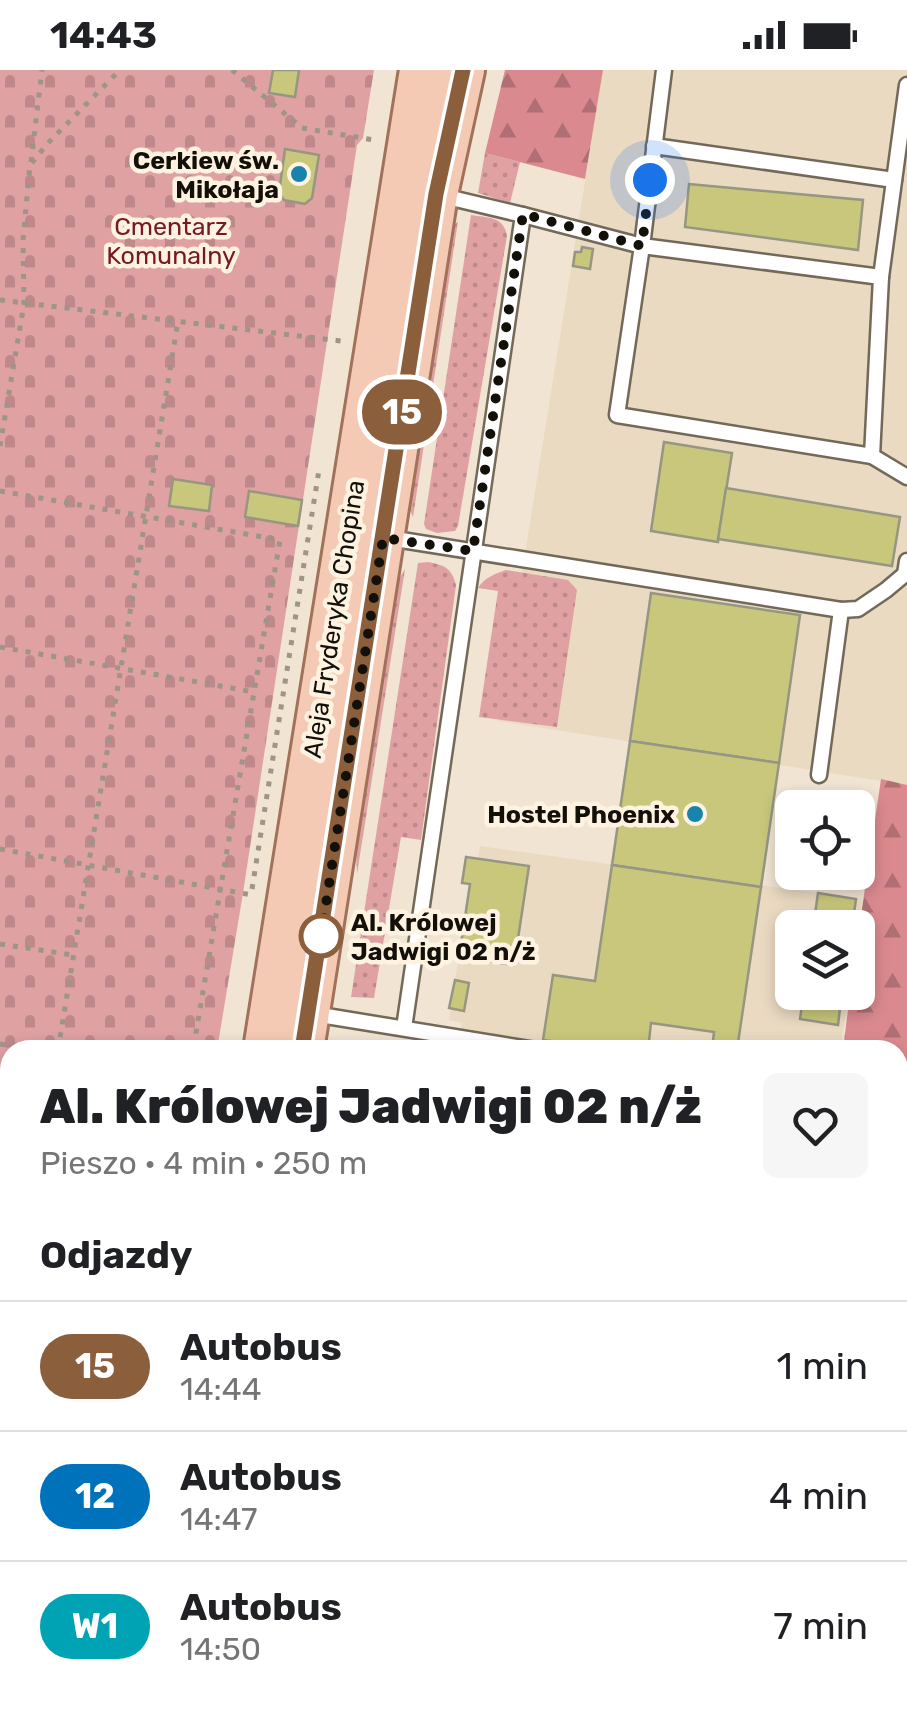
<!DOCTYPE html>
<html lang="pl">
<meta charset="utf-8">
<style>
:root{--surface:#fff;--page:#f6f6f6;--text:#202124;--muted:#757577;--line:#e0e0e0}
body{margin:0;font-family:Rubik,sans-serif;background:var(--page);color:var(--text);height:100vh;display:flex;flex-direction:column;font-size:38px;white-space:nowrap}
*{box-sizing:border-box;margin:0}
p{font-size:32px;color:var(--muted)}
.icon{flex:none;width:55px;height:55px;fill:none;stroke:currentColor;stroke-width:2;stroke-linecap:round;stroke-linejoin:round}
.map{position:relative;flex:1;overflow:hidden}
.details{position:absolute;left:0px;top:970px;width:908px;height:672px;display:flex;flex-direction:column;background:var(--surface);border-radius:30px 30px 0 0;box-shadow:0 5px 15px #0003}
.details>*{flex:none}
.badge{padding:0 20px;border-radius:32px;font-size:35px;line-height:65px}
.buttons{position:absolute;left:775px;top:720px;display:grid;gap:20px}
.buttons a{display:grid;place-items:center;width:100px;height:100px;border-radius:15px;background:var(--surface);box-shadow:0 5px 15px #0003;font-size:50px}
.you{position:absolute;width:50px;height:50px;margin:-25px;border:8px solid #fff;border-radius:50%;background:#1a73e8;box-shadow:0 0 0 15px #1a73e833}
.map>.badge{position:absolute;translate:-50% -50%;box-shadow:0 0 0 5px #fff}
h2{padding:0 40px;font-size:38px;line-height:90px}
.round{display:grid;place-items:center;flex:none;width:105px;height:105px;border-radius:15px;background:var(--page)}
.overview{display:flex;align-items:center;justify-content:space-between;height:170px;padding:0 40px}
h1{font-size:48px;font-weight:800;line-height:75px}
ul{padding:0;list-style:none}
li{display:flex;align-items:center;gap:30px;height:130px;padding:0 40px;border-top:2px solid var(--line)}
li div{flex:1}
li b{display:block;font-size:38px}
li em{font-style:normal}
li .badge{min-width:110px;font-weight:700;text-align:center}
.status{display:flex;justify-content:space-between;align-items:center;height:70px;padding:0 50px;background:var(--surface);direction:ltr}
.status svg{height:28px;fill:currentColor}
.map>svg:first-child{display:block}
.built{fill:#ebdac2}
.grass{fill:url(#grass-dots)}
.forest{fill:url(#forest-firs)}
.cemetery{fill:url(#cemetery-stones)}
.building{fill:#c8c77b;stroke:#969683;stroke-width:2.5}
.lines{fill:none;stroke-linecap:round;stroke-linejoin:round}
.service-casing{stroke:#736959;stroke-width:19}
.primary-casing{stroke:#a17259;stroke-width:48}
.path{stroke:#9e9487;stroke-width:5;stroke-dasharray:5 8;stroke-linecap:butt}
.service{stroke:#fff;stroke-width:14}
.primary{stroke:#f5cab5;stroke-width:42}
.line-casing{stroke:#fff;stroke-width:22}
.line{stroke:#8b5e3c;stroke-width:15}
.walk{stroke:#130f09;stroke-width:10;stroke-dasharray:0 18}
.poi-dot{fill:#1884ac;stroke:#fef2e0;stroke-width:4}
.stop-dot{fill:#fff;stroke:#8b5e3c;stroke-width:5}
.labels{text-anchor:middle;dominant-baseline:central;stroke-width:9;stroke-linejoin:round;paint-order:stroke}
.poi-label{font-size:25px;font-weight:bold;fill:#130f09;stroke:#fef2e0;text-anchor:end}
.park-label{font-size:25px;fill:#761829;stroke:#fef2e0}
.street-label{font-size:25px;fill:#130f09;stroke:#fef2e0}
.stop-label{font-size:25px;font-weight:bold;fill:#130f09;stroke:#fef2e0;text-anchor:start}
</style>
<div class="status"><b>14:43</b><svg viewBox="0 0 49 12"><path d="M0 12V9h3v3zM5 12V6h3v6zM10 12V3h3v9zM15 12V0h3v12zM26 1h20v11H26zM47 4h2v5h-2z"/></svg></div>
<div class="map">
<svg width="907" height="1642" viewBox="0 0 907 1642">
<defs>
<pattern id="grass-dots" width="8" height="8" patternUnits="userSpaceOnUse" patternTransform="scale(2.5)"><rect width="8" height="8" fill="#e0a1a3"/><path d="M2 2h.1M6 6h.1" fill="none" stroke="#bf898b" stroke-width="1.8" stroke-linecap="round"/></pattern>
<pattern id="forest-firs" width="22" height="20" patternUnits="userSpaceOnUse" patternTransform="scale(2.5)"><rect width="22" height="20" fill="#da8a8f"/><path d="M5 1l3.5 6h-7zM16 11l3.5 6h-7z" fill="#b06f73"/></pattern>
<pattern id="cemetery-stones" width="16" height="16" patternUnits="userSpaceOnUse" patternTransform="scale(2.5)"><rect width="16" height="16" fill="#e0a1a3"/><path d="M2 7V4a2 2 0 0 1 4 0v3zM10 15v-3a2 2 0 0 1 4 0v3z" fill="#bf898b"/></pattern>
</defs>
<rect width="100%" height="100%" fill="#f1e4d3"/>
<g class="built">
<path d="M603,0h304v715l-409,-64z"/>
<path d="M480,776l382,53 -4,33v-4h-66v64l57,1 -9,57h-384l6,-27 -13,-3 21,-135 -8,-2 4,-26 12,1z"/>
<path d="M0,1081l10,2v519l-10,-5z"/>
<path d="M898,1219l9,3v420h-666l2,-10h655z"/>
</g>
<g class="grass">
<path d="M485,83l35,9 -10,41 -32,-10z"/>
<path d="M471,145c17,3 33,1 36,21l-49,290 -3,5 -18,2 -11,-4 -2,-5z"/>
<path d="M458,151l-45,296 -7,-17 41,-266z"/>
<path d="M428,492c16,3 24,6 28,23l-35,255 -20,-3 -27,161 -23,-1 67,-434z"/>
<path d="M405,499l-48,305 -2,-42 39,-245z"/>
<path d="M506,500l62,10 9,10 -20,137 -78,-10 19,-126 -20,-3c7,-11 17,-14 28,-18z"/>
</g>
<g class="forest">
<path d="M505,0h98l-18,109 -100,-26z"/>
<path d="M881,709l26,6v507l-9,-4v-238h-55l7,-57 8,-1v-56z"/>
</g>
<path class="cemetery" d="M0,0h374l-11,68 -6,7 -114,748 -26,157h-207v103l-10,-2z"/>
<g class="building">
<path d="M273,0h26l-4,27 -26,-4z"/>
<path d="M285,79l34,6 -7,43 -7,6 -21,-4 -5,-7z"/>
<path d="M689,114l174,16 -5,50 -173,-23z"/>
<path d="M582,177l11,2 -3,20 -17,-3 2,-14h6z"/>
<path d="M664,372l68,11 -14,89 -67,-11z"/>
<path d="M173,409l39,6 -3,26 -40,-5z"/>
<path d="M726,418l174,29 -8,49 -174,-27z"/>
<path d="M249,421l53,9 -4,26 -53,-9z"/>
<path d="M651,523l149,22 -21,148 -149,-22z"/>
<path d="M630,671l149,22 -18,124 -149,-22z"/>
<path d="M842,726l27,4 -13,83 -27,-4 1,-7h28v-64h-18z"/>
<path d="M466,787l63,9 -15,99 -55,-8 11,-73 -8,-1z"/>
<path d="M612,795l149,22 -24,163 -25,-1 2,-17 -63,-9 -3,27h-35l-70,-10 10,-65 42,6z"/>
<path d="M818,823l38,6 -4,29h-39z"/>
<path d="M455,910l14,3 -5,28 -15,-3z"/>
<path d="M804,922h38l-4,33 -38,-6z"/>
<path d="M0,1087l10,2v35l-10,-2z"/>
<path d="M898,1300l9,3v55l-9,-3z"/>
</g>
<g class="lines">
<g class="service-casing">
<g id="service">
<path d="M654,76l240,34"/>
<path d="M523,145l119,31 239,31 -9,179 -255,-41 25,-169 22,-176"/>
<path d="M881,207l26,-192"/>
<path d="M872,386l35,21"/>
<path d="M389,468l452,72 -22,165"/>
<path d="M841,540l17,-1 28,-19 19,-16 2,-13"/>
<path d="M314,944l221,36"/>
<path d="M404,958l119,-813 -80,-19"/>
<path d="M0,1469l10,5"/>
</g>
</g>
<g class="primary-casing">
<g id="primary">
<path d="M265,980l156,-980"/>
<path d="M302,980l134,-856 27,-124"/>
<path d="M149,1642l2,-10"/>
<path d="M201,1642l2,-10"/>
</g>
</g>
<g class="path">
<path d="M232,0l70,58 72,12"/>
<path d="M31,92l11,-92"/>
<path d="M0,230l341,41"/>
<path d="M0,376l24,-142 -1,-64 7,-75 18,-22 72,-73"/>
<path d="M0,421l280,49 -87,510"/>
<path d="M0,577l254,45"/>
<path d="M0,779l252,46"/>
<path d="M252,819l67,-419"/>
<path d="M0,874l73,11"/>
<path d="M0,974l42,6"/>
<path d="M58,980l120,-729"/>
<path d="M0,1067l10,2"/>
<path d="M102,1642l4,-10"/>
</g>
<use href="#service" class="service"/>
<use href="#primary" class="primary"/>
</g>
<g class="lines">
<g class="line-casing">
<path id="line" d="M302,980l134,-856 27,-124"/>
</g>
<use href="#line" class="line"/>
<path class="walk" d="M321,866l62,-398 90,13 50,-337 119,32 8,-66"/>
</g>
<g class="poi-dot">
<circle cx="299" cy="104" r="10"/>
<circle cx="695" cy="744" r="10"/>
</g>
<circle class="stop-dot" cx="321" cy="866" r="20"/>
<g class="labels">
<g class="poi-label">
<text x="279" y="90">Cerkiew św.<tspan x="279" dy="29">Mikołaja</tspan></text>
<text x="675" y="744">Hostel Phoenix</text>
</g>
<g class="park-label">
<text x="171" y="156">Cmentarz<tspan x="171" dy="29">Komunalny</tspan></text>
</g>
<g class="street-label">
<text transform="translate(334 549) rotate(-81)">Aleja Fryderyka Chopina</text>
</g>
<g class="stop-label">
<text x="351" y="852">Al. Królowej<tspan x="351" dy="29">Jadwigi 02 n/ż</tspan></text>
</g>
</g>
</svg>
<div class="buttons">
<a><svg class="icon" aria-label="locate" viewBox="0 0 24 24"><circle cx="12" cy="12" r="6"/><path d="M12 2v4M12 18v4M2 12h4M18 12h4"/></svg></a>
<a><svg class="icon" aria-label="layers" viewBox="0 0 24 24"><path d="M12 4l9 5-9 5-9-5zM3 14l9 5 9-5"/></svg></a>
</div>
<div class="you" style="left:650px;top:110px"></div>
<b class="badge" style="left:402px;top:342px;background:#8b5e3c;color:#fff">15</b>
<section class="details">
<div class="overview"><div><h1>Al. Królowej Jadwigi 02 n/ż</h1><p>Pieszo · 4 min · 250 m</p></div><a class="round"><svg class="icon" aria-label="heart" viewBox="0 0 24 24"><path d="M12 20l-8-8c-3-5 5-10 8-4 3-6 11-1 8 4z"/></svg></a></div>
<h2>Odjazdy</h2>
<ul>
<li><span class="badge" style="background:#8b5e3c;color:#fff">15</span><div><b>Autobus</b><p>14:44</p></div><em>1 min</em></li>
<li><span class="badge" style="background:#0072bc;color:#fff">12</span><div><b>Autobus</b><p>14:47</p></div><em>4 min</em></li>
<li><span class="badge" style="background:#00a3b4;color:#fff">W1</span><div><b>Autobus</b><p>14:50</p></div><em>7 min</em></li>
</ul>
</section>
</div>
